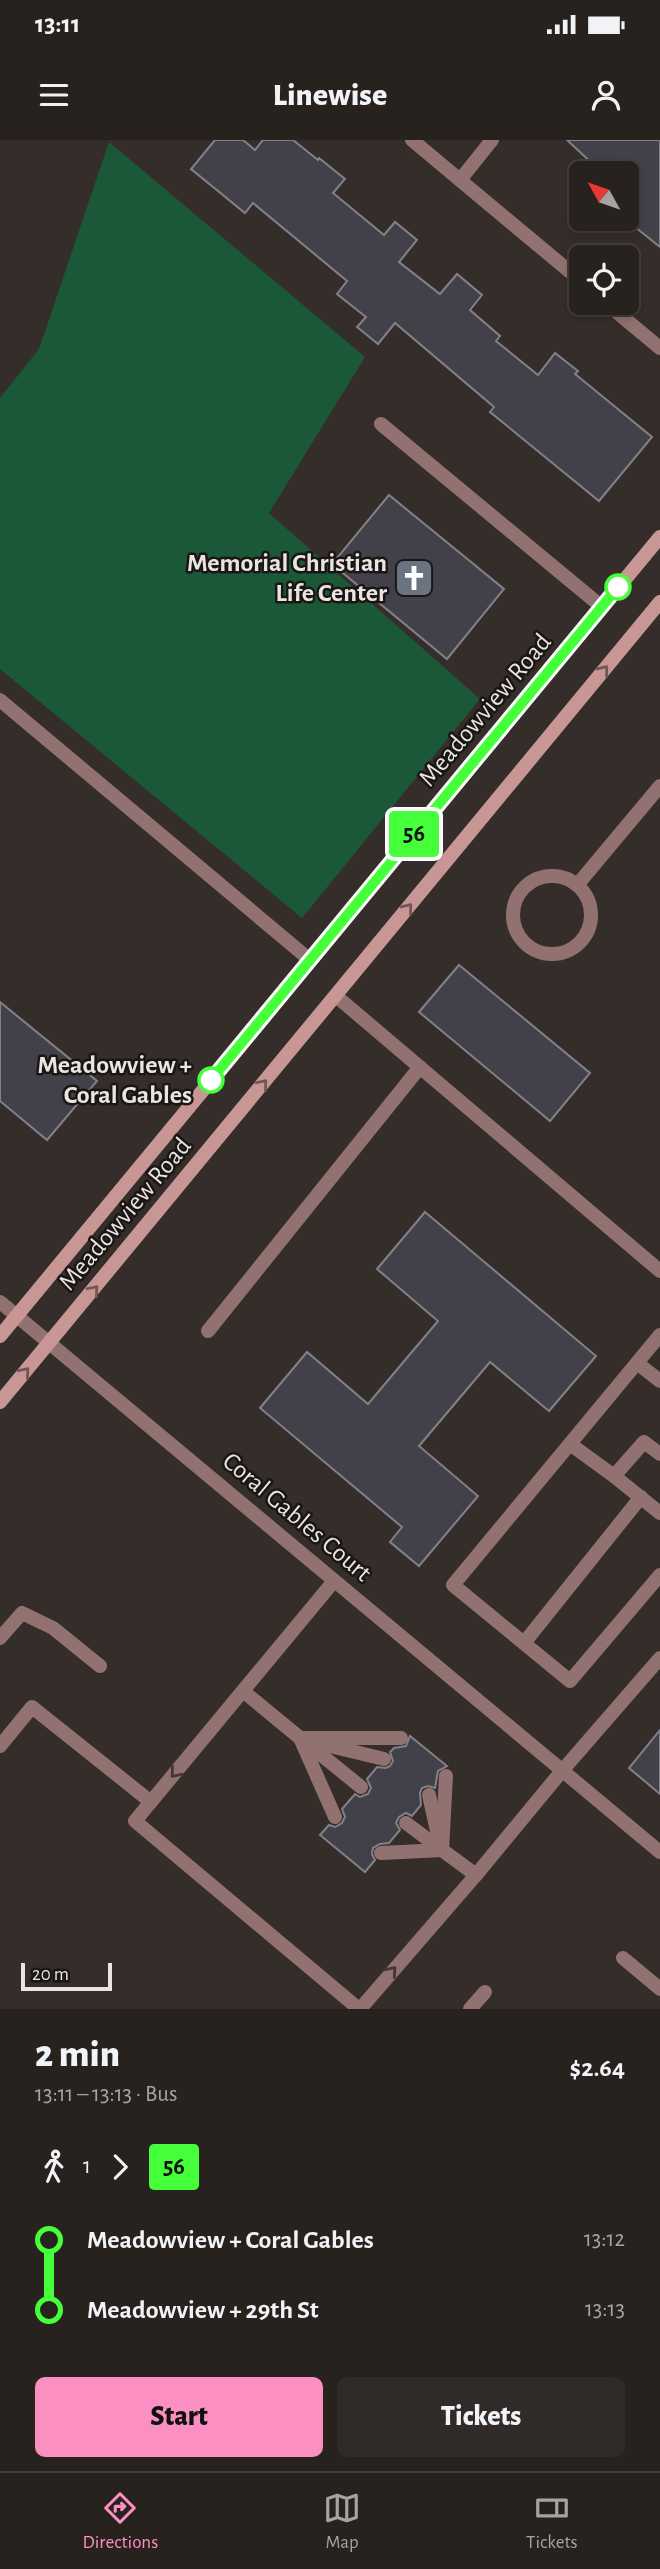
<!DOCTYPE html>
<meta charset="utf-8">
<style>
:root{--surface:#28221f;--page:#302a28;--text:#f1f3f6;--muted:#a5a4a4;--line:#443f3d;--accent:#fc8fc1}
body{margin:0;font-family:"Alegreya Sans",sans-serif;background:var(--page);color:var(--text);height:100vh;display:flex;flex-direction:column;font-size:26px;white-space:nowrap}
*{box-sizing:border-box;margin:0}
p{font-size:23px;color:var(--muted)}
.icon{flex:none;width:38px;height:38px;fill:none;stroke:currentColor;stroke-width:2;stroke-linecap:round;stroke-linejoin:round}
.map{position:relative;height:1869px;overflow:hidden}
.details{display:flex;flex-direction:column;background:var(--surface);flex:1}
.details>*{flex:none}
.badge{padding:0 14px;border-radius:5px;font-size:24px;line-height:46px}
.needle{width:46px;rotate:310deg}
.fabs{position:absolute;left:569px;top:21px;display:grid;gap:14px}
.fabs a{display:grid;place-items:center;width:70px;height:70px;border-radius:10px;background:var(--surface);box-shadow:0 4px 10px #0003,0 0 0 2px var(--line);font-size:35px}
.scale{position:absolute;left:21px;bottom:18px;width:91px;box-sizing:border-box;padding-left:7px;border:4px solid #eae4e2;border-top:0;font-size:19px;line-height:24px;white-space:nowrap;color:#eae4e2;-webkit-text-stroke:5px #1a1614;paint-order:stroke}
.map>.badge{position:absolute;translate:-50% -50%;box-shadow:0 0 0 4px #fff}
.legs{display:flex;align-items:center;gap:10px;height:77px;padding:0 35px;font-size:23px}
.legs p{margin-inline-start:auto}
.summary{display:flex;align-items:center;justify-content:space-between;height:119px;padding:0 35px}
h1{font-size:38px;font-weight:800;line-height:52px}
.action{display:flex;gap:14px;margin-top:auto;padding:14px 35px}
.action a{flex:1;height:80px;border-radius:10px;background:var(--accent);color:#111;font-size:28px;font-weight:800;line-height:80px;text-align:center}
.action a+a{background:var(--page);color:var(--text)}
ul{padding:0 35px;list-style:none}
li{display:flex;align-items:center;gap:24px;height:70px;font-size:26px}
li i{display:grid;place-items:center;width:10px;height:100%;margin:0 9px;background:currentColor}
li i::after{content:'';width:18px;height:18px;margin:-9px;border:5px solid;border-radius:50%;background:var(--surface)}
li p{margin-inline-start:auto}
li:first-child i{background:linear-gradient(#0000 50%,currentColor 0)}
li:last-child i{background:linear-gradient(currentColor 50%,#0000 0)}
.status{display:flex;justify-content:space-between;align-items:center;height:49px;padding:0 35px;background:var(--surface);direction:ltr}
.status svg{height:19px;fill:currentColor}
header{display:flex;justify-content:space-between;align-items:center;height:91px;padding:0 35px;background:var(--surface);font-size:32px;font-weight:800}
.dock{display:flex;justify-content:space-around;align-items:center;height:98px;border-top:2px solid var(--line);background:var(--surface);font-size:19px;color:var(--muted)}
.dock a{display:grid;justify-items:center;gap:4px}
.dock .selected{color:var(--accent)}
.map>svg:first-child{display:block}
.green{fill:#1b5838}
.building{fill:#424149;stroke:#82818a;stroke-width:2}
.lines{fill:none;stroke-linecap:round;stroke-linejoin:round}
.service{stroke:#917270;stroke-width:14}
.minor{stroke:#917270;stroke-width:14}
.tertiary{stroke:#917270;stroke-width:14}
.secondary{stroke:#c89795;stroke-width:14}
.oneway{stroke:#715654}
.oneway2{stroke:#443634}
.line-1-casing{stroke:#fff;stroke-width:16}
.line-1{stroke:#45ff3b;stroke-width:10}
.stop-1-dot{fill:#fff;stroke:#45ff3b;stroke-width:3.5}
.labels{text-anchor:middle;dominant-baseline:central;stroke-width:5;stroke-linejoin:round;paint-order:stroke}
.poi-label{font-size:26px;font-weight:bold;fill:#eae4e2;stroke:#1a1614;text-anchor:end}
.street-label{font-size:26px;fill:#eae4e2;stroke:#1a1614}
.stop-label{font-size:26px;font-weight:bold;fill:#eae4e2;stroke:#1a1614;text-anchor:end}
</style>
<div class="status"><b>13:11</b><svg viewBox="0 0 49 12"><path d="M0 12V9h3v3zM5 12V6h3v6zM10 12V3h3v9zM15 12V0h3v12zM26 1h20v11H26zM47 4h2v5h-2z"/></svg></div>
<header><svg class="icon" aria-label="menu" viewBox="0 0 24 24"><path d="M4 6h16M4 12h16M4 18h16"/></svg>Linewise<svg class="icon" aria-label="person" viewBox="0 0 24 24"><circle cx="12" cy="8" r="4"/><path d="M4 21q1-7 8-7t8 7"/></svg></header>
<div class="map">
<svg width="660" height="1869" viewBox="0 0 660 1869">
<rect width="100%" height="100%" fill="#352d29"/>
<path class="green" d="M109,2l256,215 -96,156 211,186 -178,219 -302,-249v-271l39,-49z"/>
<g class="building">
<path d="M215,0h28l12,10 8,-10h30l25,20 1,-2 26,21 -12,14 51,42 11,-13 22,18 -18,22 41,32 17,-20 25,21 -12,15 30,26 -4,5 42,34 17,-22 23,18 -3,3 77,63 -53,64 -109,-89 4,-5 -99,-84 -17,21 -21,-17 9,-10 -29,-23 10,-13 -94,-78 -8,10 -54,-44z"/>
<path d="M567,0h93v107l-35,-28 1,-46h-38l7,-7z"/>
<path d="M389,355l115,94 -57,70 -115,-95z"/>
<path d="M459,825l131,108 -40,48 -131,-109z"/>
<path d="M0,862l97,79 -50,59 -47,-39z"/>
<path d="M425,1072l171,144 -47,55 -59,-49 -71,84 59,50 -59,70 -29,-24 12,-15 -142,-119 47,-56 61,52 70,-83 -61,-52z"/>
<path d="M660,1590v64l-31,-26z"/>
<path d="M410,1596l37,30 -9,5 -3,17 -7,-2 -6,2 -2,5 1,12 -9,11 -6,-3 -7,4 -3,6 4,7 -11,13 -9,1 -7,4 -1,6 3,6 -10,12 -45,-37 9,-10 6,2 7,-4 3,-6 -3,-8 13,-15 5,3 8,-3 3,-6 -4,-9 10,-12 9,1 4,-2 3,-5 -3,-9 4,-4 12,-2z"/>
</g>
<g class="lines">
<g class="service">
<path d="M381,284l221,183"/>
<path d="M0,560l310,260"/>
<circle cx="552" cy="775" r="39"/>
<path d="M578,744l82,-98"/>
<path d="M336,856l324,275"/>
<path d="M208,1191l212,-264"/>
<path d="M660,1195l-207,250 117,96 90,-106"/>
<path d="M637,1223l23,18"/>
<path d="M570,1304l44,32"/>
<path d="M660,1314l-16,-12 -30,34 46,37"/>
<path d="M334,1441l-199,240 224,188"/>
<path d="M0,1498l22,-25 31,15 47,38"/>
<path d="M524,1503l117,-146"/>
<path d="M243,1551l57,47 35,79"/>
<path d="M300,1598h101"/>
<path d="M304,1601l57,46"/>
<path d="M322,1604l62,15"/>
<path d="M0,1606l32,-39 119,95"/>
<path d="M429,1655l8,36"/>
<path d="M406,1683l36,27"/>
<path d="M442,1710l4,-74"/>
<path d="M381,1713l61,-3 34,25"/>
<path d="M623,1818l37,31"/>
<path d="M360,1869l116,-134 85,-103"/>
<path d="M470,1869l15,-17"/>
</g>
<g class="minor">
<path d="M460,40l32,-40"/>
<path d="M0,1162l660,550"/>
<path d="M561,1632l99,-114"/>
</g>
<g class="tertiary">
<path d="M412,0l169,141"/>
<path d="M606,163l54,45"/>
</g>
<g class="secondary">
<path d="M0,1196l660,-799"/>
<path d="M0,1262l660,-800"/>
</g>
</g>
<defs><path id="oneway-chevron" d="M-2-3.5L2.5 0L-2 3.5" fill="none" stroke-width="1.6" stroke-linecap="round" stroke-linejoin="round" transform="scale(1.75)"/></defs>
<g class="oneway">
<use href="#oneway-chevron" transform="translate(604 530) rotate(-51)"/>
<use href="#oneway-chevron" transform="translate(408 768) rotate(-51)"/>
<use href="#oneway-chevron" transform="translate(263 944) rotate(-50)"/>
<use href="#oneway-chevron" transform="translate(94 1150) rotate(-50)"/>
<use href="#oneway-chevron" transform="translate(25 1232) rotate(-50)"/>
</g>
<g class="oneway2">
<use href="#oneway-chevron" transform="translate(175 1633) rotate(130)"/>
<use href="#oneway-chevron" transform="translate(392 1831) rotate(-49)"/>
</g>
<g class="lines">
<g class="line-1-casing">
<path id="line-1" d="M211,940l407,-493"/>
</g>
<use href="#line-1" class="line-1"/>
</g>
<defs>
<g id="church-square" transform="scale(2.0125)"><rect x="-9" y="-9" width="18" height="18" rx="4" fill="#6b7280" stroke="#1a1614"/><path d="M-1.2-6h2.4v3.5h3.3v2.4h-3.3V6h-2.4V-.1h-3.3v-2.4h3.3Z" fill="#fff"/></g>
</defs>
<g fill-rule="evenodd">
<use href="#church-square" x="414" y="438"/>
</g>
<g class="stop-1-dot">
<circle cx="618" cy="447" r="12"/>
<circle cx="211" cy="940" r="12"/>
</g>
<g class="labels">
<g class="poi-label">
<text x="387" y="423">Memorial Christian<tspan x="387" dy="30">Life Center</tspan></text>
</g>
<g class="street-label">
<text transform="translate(485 570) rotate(-50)">Meadowview Road</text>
<text transform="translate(125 1074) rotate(-50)">Meadowview Road</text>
<text transform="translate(297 1377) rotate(40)">Coral Gables Court</text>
</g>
<g class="stop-label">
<text x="192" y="925">Meadowview +<tspan x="192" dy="30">Coral Gables</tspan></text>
</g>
</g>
</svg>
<div class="fabs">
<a><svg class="needle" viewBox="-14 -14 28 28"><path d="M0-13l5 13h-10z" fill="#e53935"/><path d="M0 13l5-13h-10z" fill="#a5a4a4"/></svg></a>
<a><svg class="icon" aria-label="locate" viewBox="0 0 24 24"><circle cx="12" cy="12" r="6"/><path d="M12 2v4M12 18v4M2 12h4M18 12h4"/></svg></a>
</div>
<div class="scale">20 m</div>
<b class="badge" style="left:414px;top:694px;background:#45ff3b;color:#111">56</b>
</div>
<section class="details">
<div class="summary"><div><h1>2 min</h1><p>13:11 – 13:13 · Bus</p></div><b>$2.64</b></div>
<div class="legs"><svg class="icon" aria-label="walk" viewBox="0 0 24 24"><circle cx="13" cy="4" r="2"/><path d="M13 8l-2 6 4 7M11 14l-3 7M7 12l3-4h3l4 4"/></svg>1<svg class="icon" aria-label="forward" viewBox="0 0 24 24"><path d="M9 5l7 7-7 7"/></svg><b class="badge" style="background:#45ff3b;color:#111">56</b></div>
<ul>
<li><i style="color:#45ff3b"></i><b>Meadowview + Coral Gables</b><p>13:12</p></li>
<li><i style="color:#45ff3b"></i><b>Meadowview + 29th St</b><p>13:13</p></li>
</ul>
<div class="action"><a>Start</a><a>Tickets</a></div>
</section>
<nav class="dock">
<a class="selected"><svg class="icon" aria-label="directions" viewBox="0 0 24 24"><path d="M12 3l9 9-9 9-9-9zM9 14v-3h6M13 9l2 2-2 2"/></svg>Directions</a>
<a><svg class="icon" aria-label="map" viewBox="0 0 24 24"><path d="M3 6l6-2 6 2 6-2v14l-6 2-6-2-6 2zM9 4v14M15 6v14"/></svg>Map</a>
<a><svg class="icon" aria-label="tickets" viewBox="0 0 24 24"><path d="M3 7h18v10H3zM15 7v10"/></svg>Tickets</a>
</nav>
